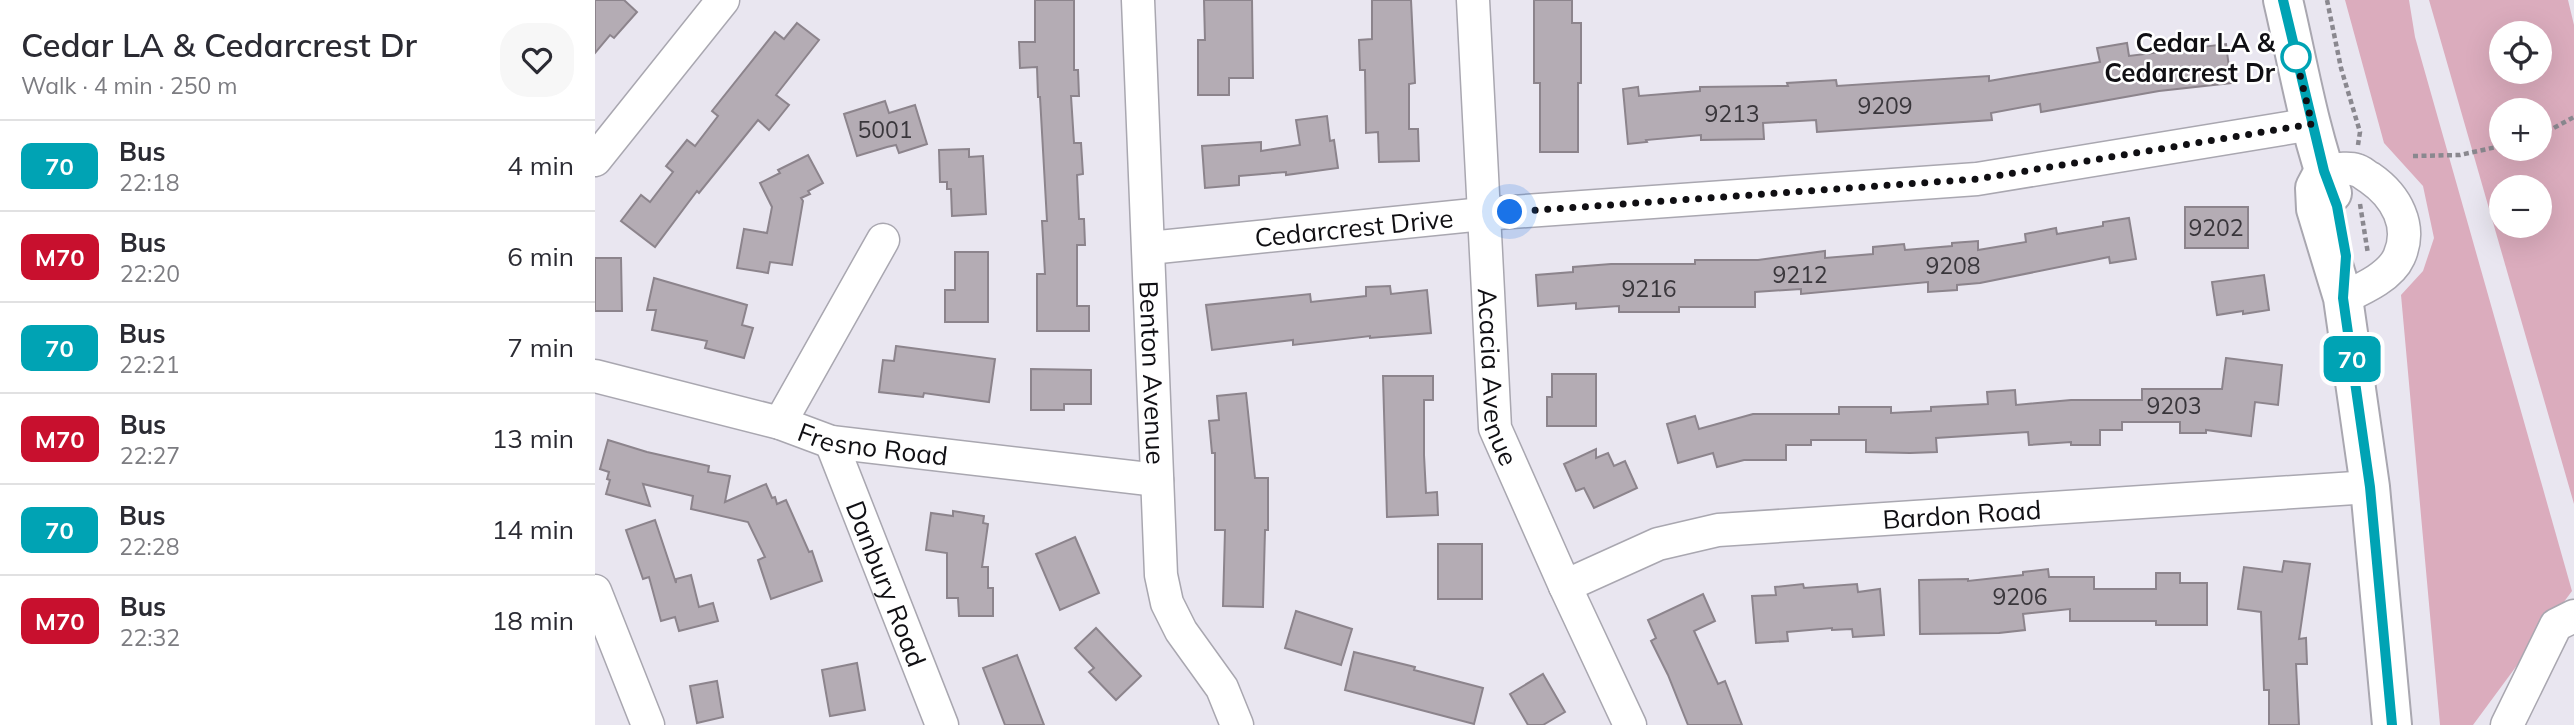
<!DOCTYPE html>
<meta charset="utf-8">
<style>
:root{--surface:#fff;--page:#f7f7f7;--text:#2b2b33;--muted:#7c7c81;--line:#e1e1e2}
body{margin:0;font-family:Mulish,sans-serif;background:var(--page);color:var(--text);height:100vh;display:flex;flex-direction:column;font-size:26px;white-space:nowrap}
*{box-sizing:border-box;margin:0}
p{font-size:23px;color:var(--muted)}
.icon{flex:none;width:38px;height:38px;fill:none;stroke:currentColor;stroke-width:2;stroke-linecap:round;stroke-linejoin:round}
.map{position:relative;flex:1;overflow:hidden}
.details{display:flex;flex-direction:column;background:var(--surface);width:595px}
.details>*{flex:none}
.badge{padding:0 14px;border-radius:10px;font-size:24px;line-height:46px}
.buttons{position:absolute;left:1894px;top:21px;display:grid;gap:14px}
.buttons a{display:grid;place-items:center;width:63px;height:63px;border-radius:50%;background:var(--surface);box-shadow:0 7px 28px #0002;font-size:35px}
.you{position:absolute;width:35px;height:35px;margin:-18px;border:5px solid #fff;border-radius:50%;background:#1a73e8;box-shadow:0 0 0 10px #1a73e833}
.map>.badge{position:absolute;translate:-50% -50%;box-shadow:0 0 0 4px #fff}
.round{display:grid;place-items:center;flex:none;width:74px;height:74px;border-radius:28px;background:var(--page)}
.summary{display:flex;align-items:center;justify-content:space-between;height:119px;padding:0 21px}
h1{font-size:33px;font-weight:600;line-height:52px}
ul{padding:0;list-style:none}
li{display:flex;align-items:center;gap:21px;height:91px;padding:0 21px;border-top:2px solid var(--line)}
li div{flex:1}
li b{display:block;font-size:26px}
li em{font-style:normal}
li .badge{min-width:77px;font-weight:700;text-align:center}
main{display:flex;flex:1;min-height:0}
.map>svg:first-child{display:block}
.green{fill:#dbacbd;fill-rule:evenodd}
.building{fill:#b4acb4;stroke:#8c848c;stroke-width:2}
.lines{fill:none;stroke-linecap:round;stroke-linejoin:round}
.minor-casing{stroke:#a9a7b0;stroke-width:35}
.major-casing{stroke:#a9a7b0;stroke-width:42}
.path{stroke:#8a888f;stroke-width:4.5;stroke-dasharray:5 3.5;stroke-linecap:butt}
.minor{stroke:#fff;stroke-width:32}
.major{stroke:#fff;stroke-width:38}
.line-casing{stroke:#fff;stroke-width:16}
.line{stroke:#00a3b4;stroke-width:10}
.walk{stroke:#100f13;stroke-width:7;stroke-dasharray:0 12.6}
.stop-dot{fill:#fff;stroke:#00a3b4;stroke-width:3.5}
.labels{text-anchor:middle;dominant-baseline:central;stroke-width:5;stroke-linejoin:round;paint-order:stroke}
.number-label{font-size:23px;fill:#39363b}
.stop-label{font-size:26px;font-weight:bold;fill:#100f13;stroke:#fff;text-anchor:end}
.street-label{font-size:26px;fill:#100f13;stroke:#fff}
</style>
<main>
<section class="details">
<div class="summary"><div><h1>Cedar LA &amp; Cedarcrest Dr</h1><p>Walk · 4 min · 250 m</p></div><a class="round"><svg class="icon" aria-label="heart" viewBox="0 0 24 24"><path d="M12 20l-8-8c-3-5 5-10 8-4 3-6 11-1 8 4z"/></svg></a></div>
<ul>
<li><span class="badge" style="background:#00a3b4;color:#fff">70</span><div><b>Bus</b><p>22:18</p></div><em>4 min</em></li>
<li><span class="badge" style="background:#c8102e;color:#fff">M70</span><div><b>Bus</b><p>22:20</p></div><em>6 min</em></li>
<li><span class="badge" style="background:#00a3b4;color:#fff">70</span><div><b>Bus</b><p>22:21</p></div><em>7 min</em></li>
<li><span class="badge" style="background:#c8102e;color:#fff">M70</span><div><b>Bus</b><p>22:27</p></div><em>13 min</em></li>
<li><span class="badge" style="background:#00a3b4;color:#fff">70</span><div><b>Bus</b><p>22:28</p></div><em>14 min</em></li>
<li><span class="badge" style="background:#c8102e;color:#fff">M70</span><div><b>Bus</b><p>22:32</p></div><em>18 min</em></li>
</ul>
</section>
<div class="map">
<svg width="1979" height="725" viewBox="0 0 1979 725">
<rect width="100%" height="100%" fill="#e9e6f0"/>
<g class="green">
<path d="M1750,0h64l6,37 157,554 -99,134h-33l-39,-430 22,-24 11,-33 -11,-52 -39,-43z"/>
<path d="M1834,0h139l6,25v479zM1906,33h38v39h-38zM1906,110h38v39h-38zM1906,187h38v39h-38z"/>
</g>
<g class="building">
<path d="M0,0h29l13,12 -23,26 -4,-3 -15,18z"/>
<path d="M440,0h39v70h4l1,26h-8l3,47h7l2,31 -6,1 2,44h5l1,26h-8v61h12v25h-52v-57h8l-3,-53h5l-7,-124h-2l-1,-30 -17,1 -1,-26h16z"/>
<path d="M609,0h48l1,78h-24v17h-31v-55h7z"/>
<path d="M777,0h39l4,83 -6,1v45h9l1,32 -40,1 -1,-30 -12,1 -1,-63h-5l-1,-30 13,-1z"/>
<path d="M939,0h38v23h9v60h-3v69h-38v-69h-6z"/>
<path d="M202,23l22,17 -43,55 13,10 -20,25 -11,-10 -59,73 -2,-2 -42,56 -34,-26 20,-26 9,7 23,-30 -7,-6 21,-26 8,6 23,-30 -6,-5 63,-79 9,7z"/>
<path d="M1532,43l2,13 97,-12 5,39 -72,8 -118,21 -1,-8 -49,9 1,7 -175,12 -1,-12 -53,3 1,16 -63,1v-5l-55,5 1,2 -19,2 -5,-55 15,-2 1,9 61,-5v-4l88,-1 -1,-3 49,-3 1,6 152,-10v5l111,-19 -3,-14z"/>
<path d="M290,101l4,12 26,-8 12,39 -28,9 -3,-8 -9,2 -30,9 -13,-42z"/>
<path d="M732,116l3,25 4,-1 4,28 -52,7v-3l-47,4v9l-34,3 -3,-42 59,-4v9l39,-6 -4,-25z"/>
<path d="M374,149v8l14,-1 3,58 -34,2 -1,-27h-4v-7h-7l-1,-32z"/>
<path d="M213,155l15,28 -15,8 2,3 -9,4 2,3 -11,64 -22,-3 -2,11 -31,-5 7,-39 23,4 5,-26 -12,-24 20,-10 -2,-3z"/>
<rect x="1590" y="207" width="63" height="41"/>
<path d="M1534,218l7,41 -26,4 -1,-6 -129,26 -23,2v5l-29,2v-10l-127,12v-5l-46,3v15h-76v5h-60v-6l-43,3v-6l-38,3 -2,-31 37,-3v-5l38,-3h84v-4h63l67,-9v7l48,-4v-7l31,-3 1,6 47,-4v-3l26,-2v9l48,-8 -1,-8 31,-6 1,6 46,-8v-4z"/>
<path d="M360,252h33v70h-43v-32h10z"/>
<path d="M0,258h26l1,53h-27z"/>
<path d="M1669,275l5,35 -26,4v-3l-26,4 -5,-33z"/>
<path d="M59,278l93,27 -5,20 11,3 -9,30 -39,-10 2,-7 -55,-11 4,-20h-9z"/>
<path d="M795,286l1,8 36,-4 4,43 -61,5v-2l-77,9v-5l-81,10 -6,-45 104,-11 1,8 55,-6v-9z"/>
<path d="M301,346l99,13 -6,43 -65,-9 -1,4 -44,-5 4,-32 11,1z"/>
<path d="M1631,358l56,7 -4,40 -23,-3 -4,34 -45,-6v3h-26v-11h-58v8h-22v15h-29v-3l-42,3 -1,-13 -92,6 1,14 -27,1 -44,-1v-12h-55v5h-25v15h-42l-27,7 -4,-14 -35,10 -11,-39 28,-8 4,13 54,-15h86v-7h52v6l40,-2v-4l57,-3 -1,-12 28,-2 1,15 55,-5h71v-11h80z"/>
<path d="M436,369l60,1v34h-27v6h-33z"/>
<path d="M957,374h44v52h-49v-29h5z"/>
<path d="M788,376h50v24h-9v55l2,38 11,-1 1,23 -51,2z"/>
<path d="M651,393l9,85h13v52h-3l-2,77 -40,-1 2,-76h-10v-77h-3l-3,-32 10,-1 -2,-24z"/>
<path d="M13,440l39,12 62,14 -1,6 22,4 -5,26 41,-18 6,14 3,-1 2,7 9,-4 23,52 3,-1 10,30 -51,18 -13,-39 7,-3 -17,-35 -57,-13 2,-13 -50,-12 7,22 -44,-12 4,-14 -3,-1 2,-7 -9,-3z"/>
<path d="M1001,449v9l12,-5 6,13 11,-5 12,27 -43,20 -10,-20 -8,3 -12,-27z"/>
<path d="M358,511l31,5 -1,7 5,1 -6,43h6v21h5v28h-34l-1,-18h-11v-45l-21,-3 5,-37 22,3z"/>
<path d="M60,520l21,63v-4l15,-4 8,32 14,-4 5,18 -39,10 -4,-14 -14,4 -12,-44 -6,2 -17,-49z"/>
<path d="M480,537l24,56 -39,17 -24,-56z"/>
<rect x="843" y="544" width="44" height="55"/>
<path d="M1689,561l26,3 -11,75 7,-1 1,26h-11l3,61h-30v-35h-5l-3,-78 -23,-3 6,-42 38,5z"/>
<path d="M1453,569l1,8h45v12h62v-16h24v10h27v42h-51v-4h-86v-12l-47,5 2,16 -26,3 -79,1 -1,-54 49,-1v2l55,-6v-3z"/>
<path d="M1208,584l1,4 53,-4 1,8 22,-3 4,46 -31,2 -1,-8 -20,1v-2l-45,4 1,9 -32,2 -4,-47 24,-1 -1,-8z"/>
<path d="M1108,594l12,27 -21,10 24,53 7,-3 17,44h-54l-20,-50 -17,-34 5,-3 -8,-18z"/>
<path d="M701,611l56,18 -11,36 -56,-17z"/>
<path d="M501,628l45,48 -25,24 -27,-28 5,-4 -19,-20z"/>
<path d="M759,652l61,15 -1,3 69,18 -9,36 -129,-34z"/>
<path d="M422,655l27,70h-39l-22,-57z"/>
<path d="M262,663l8,47 -35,6 -8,-46z"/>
<path d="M948,674l22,38 -22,13h-15l-18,-31z"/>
<path d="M122,681l6,36 -26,6 -7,-37z"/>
</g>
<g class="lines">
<g class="minor-casing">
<g id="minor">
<path id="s1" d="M543,0l23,575 6,28 14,28 41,57 15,37"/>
<path id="s2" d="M878,0l22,428 70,158 65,139"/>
<path d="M0,160l128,-160"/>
<path d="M1729,171c9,-1 24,-4 32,-1 5,1 10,6 14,8 26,18 43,48 29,79 -9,20 -37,32 -56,41"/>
<path id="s3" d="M554,248l334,-34 494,-35 335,-55"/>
<path id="s4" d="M0,376l185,47 51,19 326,38"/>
<path d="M185,423l103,-183"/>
<path id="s5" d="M236,442l111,283"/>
<path id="s6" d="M970,586l93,-42 60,-14 652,-43"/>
<path d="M0,591l53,134"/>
<path d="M1912,725l49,-100 18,-9"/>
</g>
</g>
<g class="major-casing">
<g id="major">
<path d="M1688,0c15,64 26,131 49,193"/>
<path d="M1729,171l-9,17 1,21 27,89 27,189 22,238"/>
</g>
</g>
<g class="path">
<path d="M1732,0l14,68 19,64 -2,13"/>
<path d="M1944,136l35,-19"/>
<path d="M1818,156l47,-1 41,-9"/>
<path d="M1765,204l8,50"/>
</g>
<use href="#minor" class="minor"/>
<use href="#major" class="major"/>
</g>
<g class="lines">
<g class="line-casing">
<path id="line" d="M1688,0l41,171 13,35 9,50 -3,42 27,189 22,238"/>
</g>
<use href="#line" class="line"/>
<path class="walk" d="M915,212l467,-33 335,-55 -18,-74 2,7"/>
</g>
<circle class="stop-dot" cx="1701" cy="57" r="14"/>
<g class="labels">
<g class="number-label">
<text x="1290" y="105">9209</text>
<text x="1137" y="113">9213</text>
<text x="290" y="129">5001</text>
<text x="1621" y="227">9202</text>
<text x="1358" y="265">9208</text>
<text x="1205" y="274">9212</text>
<text x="1054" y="288">9216</text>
<text x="1579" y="405">9203</text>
<text x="1425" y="596">9206</text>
</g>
<g class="stop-label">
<text x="1680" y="42">Cedar LA &amp;<tspan x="1680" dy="30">Cedarcrest Dr</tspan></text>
</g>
<g class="street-label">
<text stroke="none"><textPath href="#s3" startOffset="206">Cedarcrest Drive</textPath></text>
<text stroke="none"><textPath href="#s1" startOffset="373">Benton Avenue</textPath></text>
<text stroke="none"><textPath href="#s2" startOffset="378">Acacia Avenue</textPath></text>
<text stroke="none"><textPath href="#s4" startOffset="287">Fresno Road</textPath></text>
<text stroke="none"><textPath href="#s6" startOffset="408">Bardon Road</textPath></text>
<text stroke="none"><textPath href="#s5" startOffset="152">Danbury Road</textPath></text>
</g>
</g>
</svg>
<div class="buttons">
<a><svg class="icon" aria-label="locate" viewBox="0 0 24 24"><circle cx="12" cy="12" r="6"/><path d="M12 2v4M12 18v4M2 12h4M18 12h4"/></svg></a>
<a>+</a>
<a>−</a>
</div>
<div class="you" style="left:915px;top:212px"></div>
<b class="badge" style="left:1757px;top:359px;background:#00a3b4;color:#fff">70</b>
</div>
</main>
